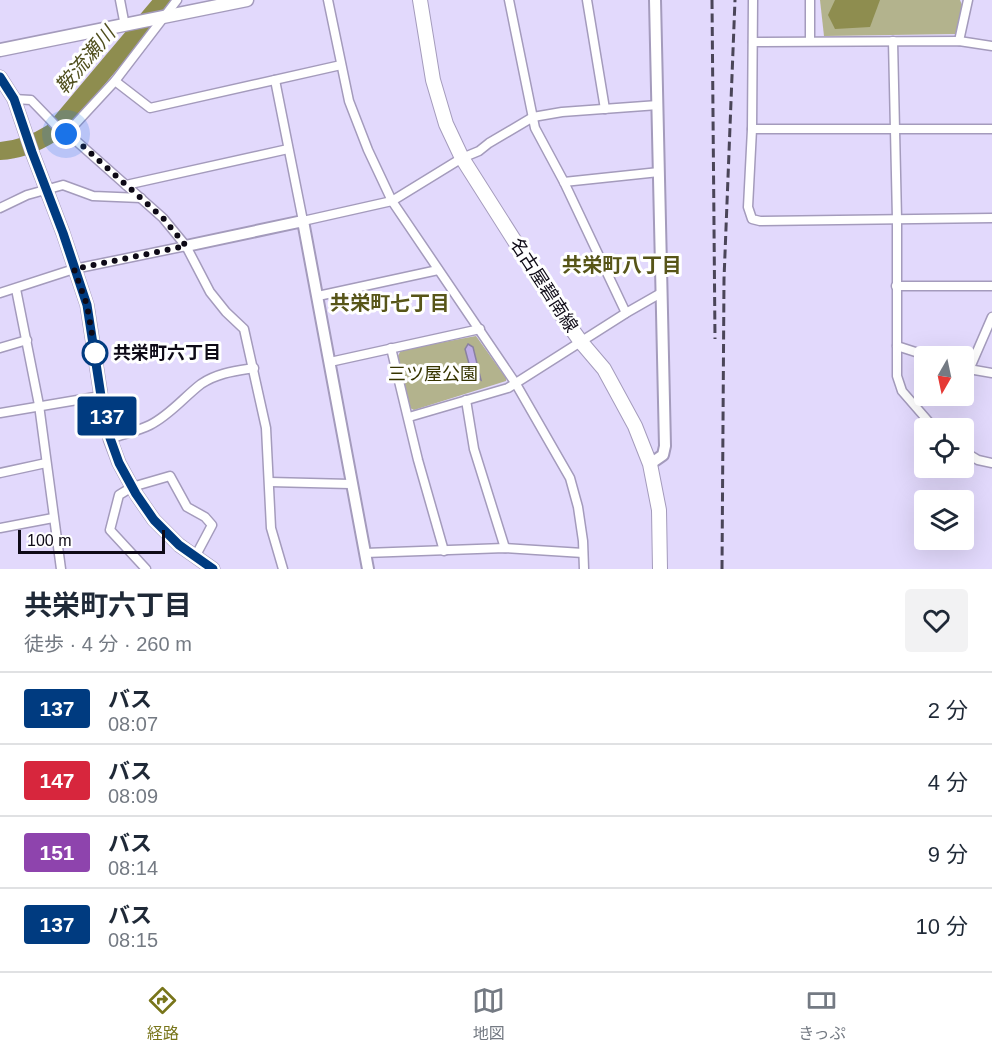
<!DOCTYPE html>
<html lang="ja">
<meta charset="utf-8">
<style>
:root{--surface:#fff;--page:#f2f2f3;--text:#1f2937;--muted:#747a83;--line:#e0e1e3;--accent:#78751a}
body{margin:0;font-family:Arial,"Noto Sans JP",sans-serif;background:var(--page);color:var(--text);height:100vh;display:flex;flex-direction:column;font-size:22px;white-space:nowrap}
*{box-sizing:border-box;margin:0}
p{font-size:20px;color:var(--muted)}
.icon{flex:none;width:33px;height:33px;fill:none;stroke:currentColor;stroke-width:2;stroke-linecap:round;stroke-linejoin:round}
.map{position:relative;height:569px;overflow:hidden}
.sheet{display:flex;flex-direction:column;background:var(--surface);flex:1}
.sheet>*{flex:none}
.badge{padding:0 12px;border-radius:4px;font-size:21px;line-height:39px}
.needle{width:39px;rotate:189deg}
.fabs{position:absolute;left:914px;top:346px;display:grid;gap:12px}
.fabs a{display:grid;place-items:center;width:60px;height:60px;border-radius:6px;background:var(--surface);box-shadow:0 6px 24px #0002;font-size:30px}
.scale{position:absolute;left:18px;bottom:15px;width:147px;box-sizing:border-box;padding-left:6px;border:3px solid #0e0a16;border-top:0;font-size:16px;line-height:21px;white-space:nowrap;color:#0e0a16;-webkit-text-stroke:4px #fff;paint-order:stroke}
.you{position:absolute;width:30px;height:30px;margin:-15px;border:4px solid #fff;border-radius:50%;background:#1a73e8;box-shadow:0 0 0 9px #1a73e833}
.map>.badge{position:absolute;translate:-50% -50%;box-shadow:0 0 0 3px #fff}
.round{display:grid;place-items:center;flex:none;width:63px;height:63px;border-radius:6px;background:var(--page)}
.headline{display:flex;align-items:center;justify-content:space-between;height:102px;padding:0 24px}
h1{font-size:28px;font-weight:700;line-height:45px}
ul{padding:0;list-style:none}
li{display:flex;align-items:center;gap:18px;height:72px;padding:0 24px;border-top:2px solid var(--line)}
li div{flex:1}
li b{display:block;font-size:22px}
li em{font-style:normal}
li .badge{min-width:66px;font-weight:700;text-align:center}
.tabs{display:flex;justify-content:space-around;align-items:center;height:84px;border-top:2px solid var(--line);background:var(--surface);font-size:16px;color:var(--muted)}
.tabs a{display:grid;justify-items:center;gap:3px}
.tabs .current{color:var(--accent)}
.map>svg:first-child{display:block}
.green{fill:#b3b38d}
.water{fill:#8e8d4f}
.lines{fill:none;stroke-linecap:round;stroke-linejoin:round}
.river{stroke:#8e8d4f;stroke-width:18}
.building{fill:#beade7;stroke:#8a81a1;stroke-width:1.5}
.minor-casing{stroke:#a49bbc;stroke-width:11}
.tertiary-casing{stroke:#a49bbc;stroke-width:14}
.secondary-casing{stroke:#a49bbc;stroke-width:15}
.primary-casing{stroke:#a49bbc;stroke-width:16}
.minor{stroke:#fff;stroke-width:8}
.tertiary{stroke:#fff;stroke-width:10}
.secondary{stroke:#fff;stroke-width:12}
.primary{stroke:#fff;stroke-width:14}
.rail{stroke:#4a4558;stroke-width:3;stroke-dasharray:9 4.5;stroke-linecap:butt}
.line-casing{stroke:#fff;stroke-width:14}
.line{stroke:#003b80;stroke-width:9}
.walk{stroke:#0e0a16;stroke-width:6;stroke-dasharray:0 10.8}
.stop-dot{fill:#fff;stroke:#003b80;stroke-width:3}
.labels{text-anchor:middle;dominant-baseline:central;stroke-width:6;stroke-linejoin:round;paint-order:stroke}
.street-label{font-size:18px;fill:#0e0a16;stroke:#fff}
.stop-label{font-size:18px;font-weight:bold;fill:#0e0a16;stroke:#fff;text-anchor:start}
.park-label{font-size:18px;fill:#363400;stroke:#fff}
.water-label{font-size:20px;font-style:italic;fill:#4f4e1d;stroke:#fff}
.neighbourhood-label{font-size:20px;font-weight:bold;fill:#575518;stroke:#fff}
</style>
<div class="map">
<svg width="992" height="569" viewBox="0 0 992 569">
<rect width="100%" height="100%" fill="#e2d9fc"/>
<g class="green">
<path d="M820,0h140l2,5 -6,29 -132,2z"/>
<path d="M476,336l30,42v3l-92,29 -4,-2 -12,-52 3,-6z"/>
</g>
<path class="water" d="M835,0h45l-10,27 -35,2 -7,-14z"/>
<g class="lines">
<path class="river" d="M0,151c19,-1 36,-8 52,-18l112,-133"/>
</g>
<path class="building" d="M468,344l5,3 8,33 -9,-5 -7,-26z"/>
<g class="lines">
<g class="minor-casing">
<g id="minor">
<path d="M120,0l5,26"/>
<path d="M328,0l21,101 19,49 24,51 124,183 54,94 8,29 5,34 1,28"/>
<path d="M509,0l26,128 29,54 62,131"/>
<path d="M587,0l18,109"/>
<path d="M753,0l-1,129 -4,78 4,12 8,2 232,-3"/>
<path d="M810,0v41"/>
<path d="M893,41l4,178v157l5,15 33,38"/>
<path d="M959,41l9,-41"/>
<path d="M753,42l206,-1 33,5"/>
<path d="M275,80l28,141 89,-20 70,-43 17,-7 10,-8 44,-26 29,-5 96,-7"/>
<path d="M115,81l35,27 191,-43"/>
<path d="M752,129h240"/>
<path d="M66,134l49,-53 62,-81"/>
<path d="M564,182l95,-10"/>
<path d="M126,185l162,-36"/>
<path d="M0,208l27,-13 36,-10 30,11 48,2"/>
<path d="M186,246l24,46 16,20 18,17 22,99 5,100 12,41"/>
<path d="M896,286h96"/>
<path d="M16,289l23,116 22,164"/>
<path d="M0,293l74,-24 112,-23 -23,-28 -89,-79 -12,-7 -31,-32 -17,-1"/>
<path d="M318,296l120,-26"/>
<path d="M897,346l34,11"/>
<path d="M0,348l27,-8"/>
<path d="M391,348l27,112 26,91"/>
<path d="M330,362l150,-33"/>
<path d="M963,368l29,5"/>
<path d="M969,370l23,-53"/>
<path d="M466,400l8,49 31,99"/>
<path d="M0,413l101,-17"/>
<path d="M409,417l99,-29 118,-75 35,-20"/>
<path d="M110,439c13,-5 28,-8 40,-14 20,-10 34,-28 51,-41 16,-11 34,-13 53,-16"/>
<path d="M963,451l15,9 14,3"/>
<path d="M0,473l46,-10"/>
<path d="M270,482l80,2"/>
<path d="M0,528l53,-10"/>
<path d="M365,553l140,-5 78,5"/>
<path d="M146,569l-36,-39 9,-35 13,-8 38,-11 17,31 18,10 7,8 -17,32"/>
</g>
</g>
<g class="tertiary-casing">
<g id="tertiary">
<path d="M186,246l117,-25 65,348"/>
<path d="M650,464l13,-9 2,-9 -10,-446"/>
</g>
</g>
<g class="secondary-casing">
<g id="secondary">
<path d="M0,50l247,-50"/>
<path d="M0,77l14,22 18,53 31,81 24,72 14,91 9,43 9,24 17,31 18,26 25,25 34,24"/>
</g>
</g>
<g class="primary-casing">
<path id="primary" d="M420,0l13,80 13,44 16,34 99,156 20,28 23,27 31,57 15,38 9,46 1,59"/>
</g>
<use href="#minor" class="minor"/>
<use href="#tertiary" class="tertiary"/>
<use href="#secondary" class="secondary"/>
<use href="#primary" class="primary"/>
<g class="rail">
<path d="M712,0l3,339"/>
<path d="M722,569l2,-290 11,-279"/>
</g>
</g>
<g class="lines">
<g class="line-casing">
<path id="line" d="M0,77l14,22 18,53 31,81 24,72 14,91 9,42 9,25 17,31 18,26 25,25 34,24"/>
</g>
<use href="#line" class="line"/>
<path class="walk" d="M66,134l9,5 88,79 23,28 -112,23 13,36 9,53 -1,-5"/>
</g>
<circle class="stop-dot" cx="95" cy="353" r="12"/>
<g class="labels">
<g class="street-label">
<text transform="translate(544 285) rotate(57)">名古屋碧南線</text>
</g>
<g class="stop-label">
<text x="113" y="353">共栄町六丁目</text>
</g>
<g class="park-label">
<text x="433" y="374">三ツ屋公園</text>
</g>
<g class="water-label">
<text transform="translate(85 60) rotate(-50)">鞍流瀬川</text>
</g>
<g class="neighbourhood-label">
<text x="622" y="265">共栄町八丁目</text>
<text x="390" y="303">共栄町七丁目</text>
</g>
</g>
</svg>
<div class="fabs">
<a><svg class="needle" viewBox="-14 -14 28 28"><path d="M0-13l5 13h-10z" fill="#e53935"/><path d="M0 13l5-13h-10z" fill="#747a83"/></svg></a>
<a><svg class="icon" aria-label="locate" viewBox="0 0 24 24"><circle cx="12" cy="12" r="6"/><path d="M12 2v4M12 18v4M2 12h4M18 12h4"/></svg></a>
<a><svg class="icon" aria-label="layers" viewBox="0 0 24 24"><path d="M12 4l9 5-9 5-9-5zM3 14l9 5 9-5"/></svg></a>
</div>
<div class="scale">100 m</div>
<div class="you" style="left:66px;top:134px"></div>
<b class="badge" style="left:107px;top:416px;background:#003b80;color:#fff">137</b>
</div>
<section class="sheet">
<div class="headline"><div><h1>共栄町六丁目</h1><p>徒歩 · 4 分 · 260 m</p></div><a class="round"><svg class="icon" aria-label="heart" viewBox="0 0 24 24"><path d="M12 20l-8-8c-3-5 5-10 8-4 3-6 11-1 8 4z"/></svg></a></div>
<ul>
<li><span class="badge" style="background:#003b80;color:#fff">137</span><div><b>バス</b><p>08:07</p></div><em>2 分</em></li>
<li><span class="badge" style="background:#d7263d;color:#fff">147</span><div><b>バス</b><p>08:09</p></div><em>4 分</em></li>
<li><span class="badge" style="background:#8e44ad;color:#fff">151</span><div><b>バス</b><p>08:14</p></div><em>9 分</em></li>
<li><span class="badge" style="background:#003b80;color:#fff">137</span><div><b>バス</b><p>08:15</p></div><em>10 分</em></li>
</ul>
</section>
<nav class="tabs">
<a class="current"><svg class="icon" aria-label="directions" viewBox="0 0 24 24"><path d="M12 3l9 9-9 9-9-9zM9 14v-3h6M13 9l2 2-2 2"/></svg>経路</a>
<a><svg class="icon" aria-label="map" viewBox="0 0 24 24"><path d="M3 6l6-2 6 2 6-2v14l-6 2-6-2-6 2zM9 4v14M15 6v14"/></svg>地図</a>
<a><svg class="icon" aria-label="tickets" viewBox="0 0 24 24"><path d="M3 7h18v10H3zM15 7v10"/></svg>きっぷ</a>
</nav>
